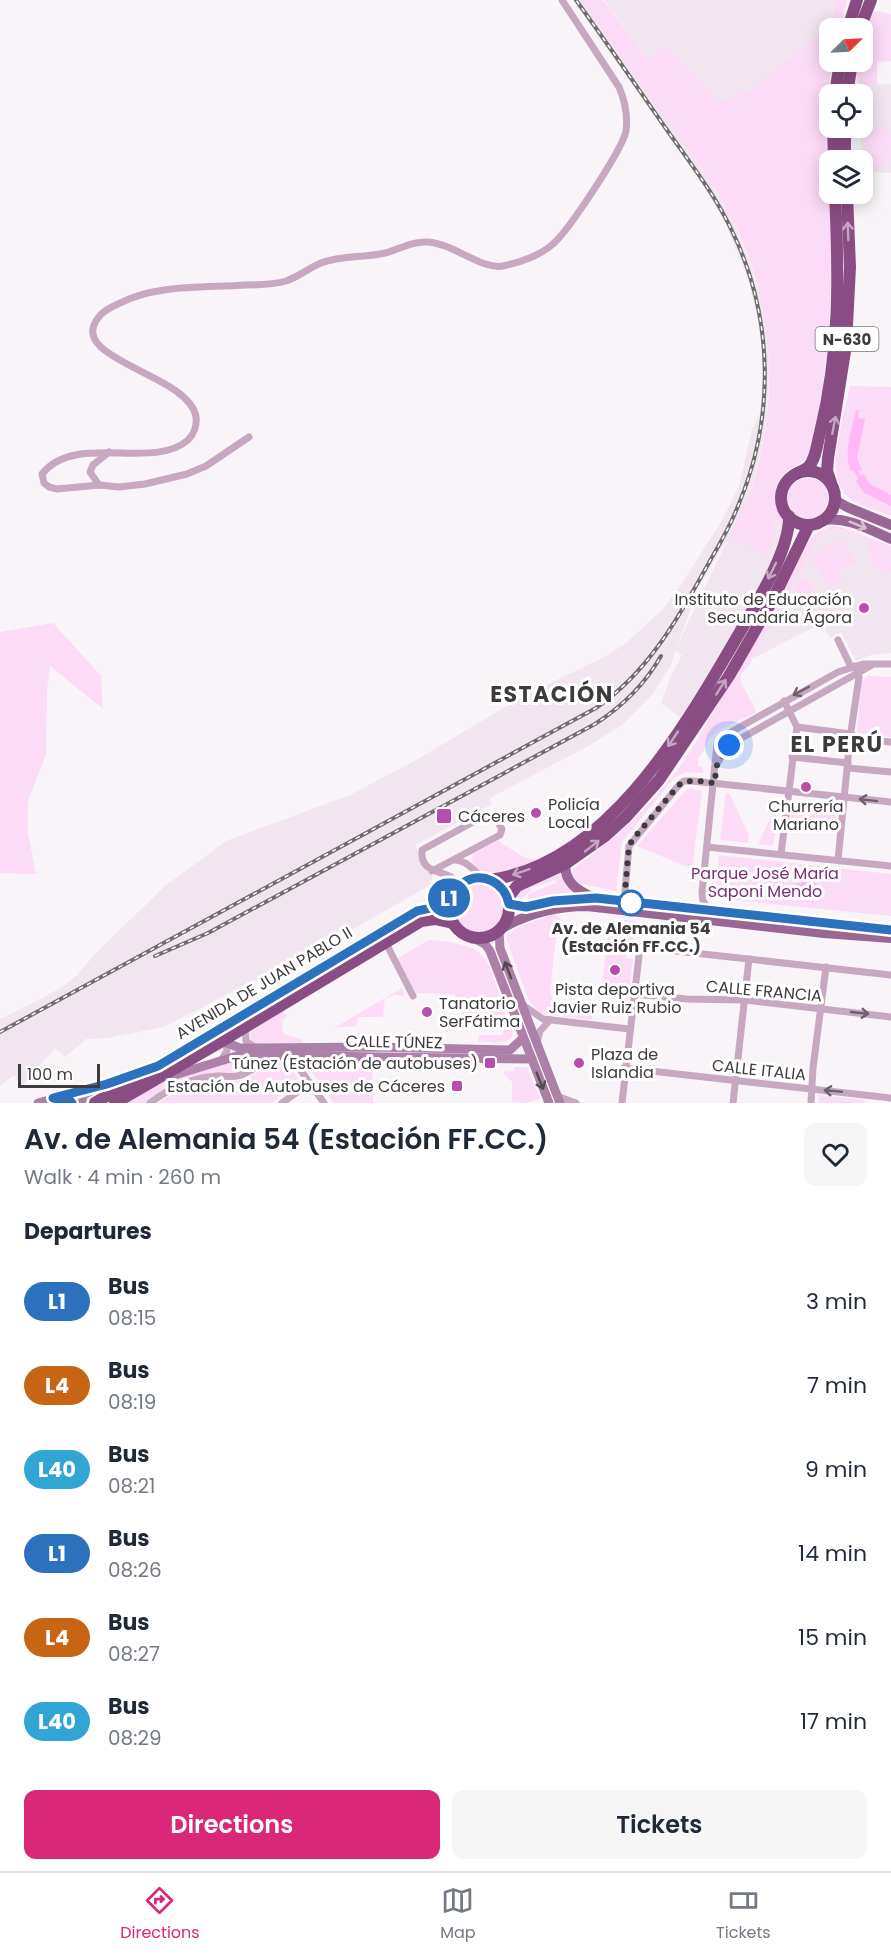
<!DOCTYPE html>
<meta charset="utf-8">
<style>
:root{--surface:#fff;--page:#f6f6f7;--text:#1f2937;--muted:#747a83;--line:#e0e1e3;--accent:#db2777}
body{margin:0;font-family:Poppins,sans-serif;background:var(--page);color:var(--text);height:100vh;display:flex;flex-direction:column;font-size:22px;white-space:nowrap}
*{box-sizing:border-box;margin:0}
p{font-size:20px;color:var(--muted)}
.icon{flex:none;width:33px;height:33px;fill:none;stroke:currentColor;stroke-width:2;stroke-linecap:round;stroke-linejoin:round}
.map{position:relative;height:1103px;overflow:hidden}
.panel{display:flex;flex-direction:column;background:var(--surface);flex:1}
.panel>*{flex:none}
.badge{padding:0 12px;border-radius:20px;font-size:21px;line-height:39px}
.needle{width:39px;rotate:66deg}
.buttons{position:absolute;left:819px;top:18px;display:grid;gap:12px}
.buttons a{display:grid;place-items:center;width:54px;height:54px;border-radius:12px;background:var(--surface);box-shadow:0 3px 15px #0003;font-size:30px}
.scale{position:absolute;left:18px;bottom:15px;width:82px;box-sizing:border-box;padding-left:6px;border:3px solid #3d3b3c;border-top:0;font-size:16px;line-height:21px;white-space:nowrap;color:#3d3b3c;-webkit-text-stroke:4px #fff;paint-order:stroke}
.you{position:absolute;width:30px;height:30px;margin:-15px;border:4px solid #fff;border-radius:50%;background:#1a73e8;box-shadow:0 0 0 9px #1a73e833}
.map>.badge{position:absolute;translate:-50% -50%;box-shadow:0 0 0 3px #fff}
h2{padding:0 24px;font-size:22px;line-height:54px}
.round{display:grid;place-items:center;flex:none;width:63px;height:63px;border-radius:12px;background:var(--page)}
.overview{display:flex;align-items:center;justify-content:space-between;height:102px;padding:0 24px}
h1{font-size:28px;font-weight:600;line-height:45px}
.button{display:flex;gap:12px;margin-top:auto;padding:12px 24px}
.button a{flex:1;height:69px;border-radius:12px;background:var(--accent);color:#fff;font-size:24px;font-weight:600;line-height:69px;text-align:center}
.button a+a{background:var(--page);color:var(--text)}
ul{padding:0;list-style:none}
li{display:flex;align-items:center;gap:18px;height:84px;padding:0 24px}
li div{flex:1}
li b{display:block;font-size:22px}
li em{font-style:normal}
li .badge{min-width:66px;font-weight:700;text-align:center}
.tabs{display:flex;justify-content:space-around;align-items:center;height:84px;border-top:2px solid var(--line);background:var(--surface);font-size:16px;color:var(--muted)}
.tabs a{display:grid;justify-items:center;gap:3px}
.tabs .active{color:var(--accent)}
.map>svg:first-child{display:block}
.built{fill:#f1e6ef;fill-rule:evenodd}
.green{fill:#fbdbf6}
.water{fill:#ffbaf5}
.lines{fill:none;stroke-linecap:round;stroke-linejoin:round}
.street{stroke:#c6a8c1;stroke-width:7}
.secondary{stroke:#ad81a7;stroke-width:9}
.primary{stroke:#9a6694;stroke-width:10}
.highway{stroke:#8a4d83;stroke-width:12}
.rail-casing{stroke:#6f6d6e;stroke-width:4}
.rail{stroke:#fff;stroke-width:1.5;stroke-dasharray:4.5;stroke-linecap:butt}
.oneway{stroke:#c4a6c1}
.oneway2{stroke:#d7c2d4}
.oneway3{stroke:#6d616b}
.oneway4{stroke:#534951}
.line-casing{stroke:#fff;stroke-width:14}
.line{stroke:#2c71be;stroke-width:9}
.walk{stroke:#3d3b3c;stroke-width:6;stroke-dasharray:0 10.8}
.poi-dot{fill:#b84dae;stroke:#fff;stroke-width:2}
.stop-dot{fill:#fff;stroke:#2c71be;stroke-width:3}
.labels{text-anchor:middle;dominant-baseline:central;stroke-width:6;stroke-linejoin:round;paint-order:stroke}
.shield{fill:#fff;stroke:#777676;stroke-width:1.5}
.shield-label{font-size:15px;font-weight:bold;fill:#3d3b3c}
.poi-label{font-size:16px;fill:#3d3b3c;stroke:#fff;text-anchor:start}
.park-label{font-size:16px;fill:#7b2e74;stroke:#fff}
.stop-label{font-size:16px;font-weight:bold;fill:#3d3b3c;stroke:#fff}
.street-label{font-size:16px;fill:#3d3b3c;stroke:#fff}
.district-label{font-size:22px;font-weight:bold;letter-spacing:1.5px;fill:#3d3b3c;stroke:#fff}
</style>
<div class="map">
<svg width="891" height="1103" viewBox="0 0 891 1103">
<rect width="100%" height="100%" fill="#f8f4f8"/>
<g class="built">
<path d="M573,0h9l92,128 36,53 23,40 16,39 11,35 8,39 1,37 -2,43 -5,32 -10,39 -8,21 11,7 29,9 -4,21 -23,50 -76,125 -20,-15 10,-27 11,-21 -7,-4 -4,14 -19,30 -30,30 -32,20 -100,53 2,6 -77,41 13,25 4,2v12l-77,44 -191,99 -57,11 -21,1 -21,18 -10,-9 -33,38 -8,-11 -14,11v-68h3l37,-19 22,-12 15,-12 19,-22 69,-67 61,-45 124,-46 66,-35 108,-64 84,-41 18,-12 37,-34 18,-24 43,-68 15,-31 13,-56 8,-17 3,-34 -1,-30 -6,-39 -9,-33 -22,-55 -19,-32zM727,541l-51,107 23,-61 18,-32z"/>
<path d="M604,0h232l-5,25 -80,66 -32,11 -53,-57 -17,16z"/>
<path d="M891,84v89l-28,-1 -4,-44h3v-34h-2v-9z"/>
<path d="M837,528l29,12 2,4 4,22 19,8v79l-20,2 -15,6 -15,-29 -11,6 -8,-15 -70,36 70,-127z"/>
</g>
<g class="green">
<path d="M582,0h21l46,61 17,-16 53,57 32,-12 80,-65 5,-25h11l-7,28h-10v34h3c-12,56 -4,115 -2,173 1,44 -1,88 -6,132 -2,17 -9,76 -18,89 -4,6 -12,10 -18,14 -20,13 -15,34 -5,52l-13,-4c9,13 1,26 -3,39l-38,-21c8,-17 16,-33 22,-50 28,-86 22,-184 -19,-265 -26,-51 -63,-97 -97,-143 -18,-25 -36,-52 -54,-78z"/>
<path d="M878,11l13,3v47l-14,1v23h-17l-4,-11 2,-12h4l1,-24 8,-26z"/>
<path d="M884,123l7,13v25l-20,11 -9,-16 7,-4 -8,-16z"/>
<path d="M850,386l41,1v129c-14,-6 -35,-10 -46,-22 -20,-23 0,-81 5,-108z"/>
<circle cx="808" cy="498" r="20"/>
<path d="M832,526l9,1 50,19v28l-19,-8 -4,-22 -2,-4 -29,-12 -15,4 -74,135 -7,7v9l15,27 -1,3c-13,7 -29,12 -41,21 -8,7 -9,18 -16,24v8l5,2v5l-16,-1 -12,5 -53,65 -6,49 -38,-8 -6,-8 1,-6c45,-32 83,-67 114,-113 18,-27 32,-57 52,-83l-2,-1 28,-46 43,-85 9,-8z"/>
<path d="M843,538l12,24 -16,8 4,11 -15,7 -17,-32z"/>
<path d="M801,577l14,8 -13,25 -15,-9z"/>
<path d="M53,623l48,53 2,33 -53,-43 -3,24 -1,64 -18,47v32l8,41 -36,-1v-241z"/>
<path d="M869,676l22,1v60l-34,-4 4,-49 4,-7z"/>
<path d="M690,788l12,3 -10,78 -55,-23 49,-56z"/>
<path d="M726,793h3l20,42 -1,8 -28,-3z"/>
<path d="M780,799l-7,47 -15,-2z"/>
<path d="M793,800l45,5 -3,24 -45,-5z"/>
<path d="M498,841l26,16 11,3c-19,8 -48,23 -63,2l1,-9z"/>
<path d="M719,855l172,19v42l-177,-18z"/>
<path d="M562,872l11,20 -45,7v-5l28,-11 -1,-3 -24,8 1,2 -10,8v5l-6,-2 -2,-3 2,-6z"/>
<circle cx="479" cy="908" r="24"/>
<path d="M555,914l6,5 5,9h-9l-7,64 8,24 -18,-3 -11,-12 -23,-63 10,-10z"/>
<path d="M625,920l12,1v5l3,1 -1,11 -4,-3 -27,-2z"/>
<path d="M608,934l26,3 -1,14 -26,-2z"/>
<path d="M429,940c16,1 43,4 54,16 9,10 17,44 23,58l-33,12 -8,-6 19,-8 -19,7 -11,-25 -39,-1 -17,-35z"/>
<path d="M606,952l20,1 -1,10 1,-4h7l-4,35 -28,-4z"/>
<path d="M402,988l2,8 -9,-1 -10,3 -2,19h-25l-2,9 -22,2c23,-13 45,-27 68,-40z"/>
<path d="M554,1002l39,4 -1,14 -33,-4z"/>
<path d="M281,1009l6,7 -4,4 -1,11 4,4 15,4 2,4h-49c-5,-4 -5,-10 -4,-17z"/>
<path d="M509,1021l4,14c-7,13 -25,5 -35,7l1,-7h24l1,-12z"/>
<path d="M364,1033l27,1v7l-41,-1v-5z"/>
<path d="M395,1034l44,1v7l-44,-1z"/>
<path d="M241,1058l3,4 -1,8 -4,3 -35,2 -42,16 -17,12h-23c38,-22 77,-33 119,-45z"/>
<path d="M305,1059l58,1 9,8 1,35h-39l-30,-42z"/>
<path d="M278,1060l7,1 13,17 -1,6 -26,19h-113l19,-11 25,-8 43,-4 25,-17z"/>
<path d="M514,1067h13l13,32 -15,4 -13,-1v-20l-8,-8v-2l10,-1z"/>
<path d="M819,1095l46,5 -1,3h-46z"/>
</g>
<g class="water">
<path d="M856,410h3l-1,8 7,1 -8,39 5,12 -4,1 3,5 3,-2 6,10 21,11v11l-27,-13 -8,-12 2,-2 -4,-8h-3c-8,-19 1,-42 5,-61z"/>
<path d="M805,881l9,1 7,5v9l-5,3 -31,-3 8,-11z"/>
</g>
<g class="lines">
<g class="street">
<path d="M249,437l-43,29 -19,8 -42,10 -26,3 -20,-2 -42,4 -8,-2 -5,-4 -2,-9c33,-42 111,-3 146,-34 6,-6 9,-15 8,-23 -6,-43 -130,-57 -98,-99 4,-6 13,-11 20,-14 38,-20 86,-16 128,-19 13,0 27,0 40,-4 12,-4 23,-13 35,-18 20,-8 43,-5 64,-10 15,-4 27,-12 43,-11 26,2 54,28 75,24 16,-3 38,-11 50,-22 16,-14 69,-94 73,-113 2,-16 -1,-30 -7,-44l-57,-87"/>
<path d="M99,485l-9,-13 3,-7 16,-13"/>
<path d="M838,640l13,27"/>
<path d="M797,727l54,7"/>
<path d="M850,738l41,4"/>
<path d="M792,757l56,6"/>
<path d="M717,764l12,-19 143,-80"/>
<path d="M848,768l43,4"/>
<path d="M707,847l184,19"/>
<path d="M781,854l16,-127 -13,-26"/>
<path d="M455,860c12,0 19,12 30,18"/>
<path d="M838,860l12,-122 9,-61 -5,-11"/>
<path d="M432,871l68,-36 2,-6 -8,-13h-10l-62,34c-2,21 15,20 29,27l5,11"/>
<path d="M628,903l-3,-12 4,-45 50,-61 5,-4h8l199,21"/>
<path d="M710,911l-7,-10 -1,-8 15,-149 7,-8 114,-64 25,-8h28"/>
<path d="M388,947l25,49"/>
<path d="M634,994l53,5 58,1 146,17"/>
<path d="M523,1005l20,14 86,10"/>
<path d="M245,1027l1,14 8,6"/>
<path d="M537,1043l3,-12 10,-11"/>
<path d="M289,1054l35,49"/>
<path d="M240,1055c8,6 8,11 3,19"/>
<path d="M221,1060l6,-9 -1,-8"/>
<path d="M624,1068l267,30"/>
<path d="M557,1096l19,7"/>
<path d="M150,1103c20,-15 43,-26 68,-27 8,0 16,2 23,-1 12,-4 21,-13 32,-19"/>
<path d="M282,1103l28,-20"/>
<path d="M622,1103l18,-156 251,28"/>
<path d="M733,1103l16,-144"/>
<path d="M811,1103l2,-35 13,-101"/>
</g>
<g class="secondary">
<path d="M499,931l1,17 60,155"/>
<path d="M473,938l12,6 5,7 59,152"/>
<path d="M222,1041l18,7 134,-1 136,3 13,-12"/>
<path d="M168,1077l72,-22 292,4"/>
<path d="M38,1103l69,-19 32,-11"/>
<path d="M81,1103l3,-9 7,-3"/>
</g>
<g class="primary">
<path d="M835,500l12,7 44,18"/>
<path d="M824,520c25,-3 44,9 67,19"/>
<path d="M565,864c0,19 12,26 27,33"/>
<path d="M509,904l17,3 35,-7 34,-2 296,32"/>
<path d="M502,928c27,-15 54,-22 85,-22l237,27 67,5"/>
</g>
<g class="highway">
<path d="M848,28l9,-28"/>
<path d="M860,28l11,-28"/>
<path d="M835,94l5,-32"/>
<path d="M847,94l5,-32"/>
<path d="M833,128l1,32"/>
<path d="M845,128v32"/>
<circle cx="808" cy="498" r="27"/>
<path d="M796,474c3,-2 9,-4 12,-7 8,-7 9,-24 12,-34 20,-82 19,-156 15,-239"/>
<path d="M831,483l-4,-12 1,-13 18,-113 4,-78 -3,-73"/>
<circle cx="479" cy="908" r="30"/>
<path d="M490,880c119,-17 195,-154 250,-248 17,-30 50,-82 49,-116"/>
<path d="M508,898l9,-12 48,-22 40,-28 21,-19 33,-37 70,-104 43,-75 37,-76"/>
<path d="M95,1103l308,-184c17,-9 34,-11 49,-24"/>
<path d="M115,1103l107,-62 199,-120 14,-2 18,4"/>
</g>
<g class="rail-casing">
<g id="rail">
<path d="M155,956l53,-23 387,-209c28,-18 50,-40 66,-68"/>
<path d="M0,1032l596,-324c54,-37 84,-93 115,-149 10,-17 20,-35 27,-53 37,-87 36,-187 -5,-273 -17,-37 -42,-69 -66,-103 -30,-43 -60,-87 -91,-130"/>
</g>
</g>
<use href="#rail" class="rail"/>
</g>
<defs><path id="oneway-shaft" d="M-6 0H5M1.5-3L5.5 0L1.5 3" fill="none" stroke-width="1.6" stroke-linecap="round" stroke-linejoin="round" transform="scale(1.5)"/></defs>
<g class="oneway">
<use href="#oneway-shaft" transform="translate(848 231) rotate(-92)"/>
<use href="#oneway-shaft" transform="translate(834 425) rotate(-79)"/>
<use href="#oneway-shaft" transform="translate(772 571) rotate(116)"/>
<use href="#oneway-shaft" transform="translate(721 687) rotate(-57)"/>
<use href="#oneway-shaft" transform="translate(673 739) rotate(124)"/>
<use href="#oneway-shaft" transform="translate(592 846) rotate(-38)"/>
<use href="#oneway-shaft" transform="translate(521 872) rotate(161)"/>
</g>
<use class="oneway2" href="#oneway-shaft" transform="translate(858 525) rotate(22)"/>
<g class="oneway3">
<use href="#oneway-shaft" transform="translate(801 691) rotate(152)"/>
<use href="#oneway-shaft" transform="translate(868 800) rotate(-173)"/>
<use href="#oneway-shaft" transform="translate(860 1013) rotate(6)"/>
<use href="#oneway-shaft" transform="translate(833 1091) rotate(-175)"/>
</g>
<g class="oneway4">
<use href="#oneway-shaft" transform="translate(508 970) rotate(-111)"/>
<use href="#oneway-shaft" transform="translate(540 1081) rotate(68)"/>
</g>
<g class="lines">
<g class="line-casing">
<path id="line" d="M72,1103l-2,-2 -17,-3 54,-14 51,-18 259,-155c9,-2 18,-3 26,-8 8,-6 12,-15 20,-20 19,-13 42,0 46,21l17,3 27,-6 43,-3 295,32"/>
</g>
<use href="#line" class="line"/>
<path class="walk" d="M631,903h-3l-3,-12 4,-45 4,-7 46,-54c10,-7 24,-3 36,-2l1,-16 13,-22"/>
</g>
<g class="poi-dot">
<circle cx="864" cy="608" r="6"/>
<circle cx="806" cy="787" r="6"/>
<circle cx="536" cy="813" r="6"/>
<rect x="436" y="808" width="16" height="16" rx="3"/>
<circle cx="615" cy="970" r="6"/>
<circle cx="427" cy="1012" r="6"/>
<rect x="484" y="1057" width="12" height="12" rx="3"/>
<circle cx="579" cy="1063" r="6"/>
<rect x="451" y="1080" width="12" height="12" rx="3"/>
</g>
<circle class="stop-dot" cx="631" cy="903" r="12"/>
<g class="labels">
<rect class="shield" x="815.5" y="327" width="63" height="24" rx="4.5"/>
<g class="shield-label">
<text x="847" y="339">N-630</text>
</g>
<g class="poi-label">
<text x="852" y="599" text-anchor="end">Instituto de Educación<tspan x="852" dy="18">Secundaria Ágora</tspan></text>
<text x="548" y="804">Policía<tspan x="548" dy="18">Local</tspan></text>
<text x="806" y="806" text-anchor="middle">Churrería<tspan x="806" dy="18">Mariano</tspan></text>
<text x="458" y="816">Cáceres</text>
<text x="615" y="989" text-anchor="middle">Pista deportiva<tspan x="615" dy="18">Javier Ruiz Rubio</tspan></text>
<text x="439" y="1003">Tanatorio<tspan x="439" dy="18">SerFátima</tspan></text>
<text x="591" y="1054">Plaza de<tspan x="591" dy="18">Islandia</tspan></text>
<text x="478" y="1063" text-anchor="end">Túnez (Estación de autobuses)</text>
<text x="445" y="1086" text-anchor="end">Estación de Autobuses de Cáceres</text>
</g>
<g class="park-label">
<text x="765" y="873">Parque José María<tspan x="765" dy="18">Saponi Mendo</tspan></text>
</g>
<g class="stop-label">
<text x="631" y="928">Av. de Alemania 54<tspan x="631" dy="18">(Estación FF.CC.)</tspan></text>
</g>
<g class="street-label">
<text transform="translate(264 983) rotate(-31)">AVENIDA DE JUAN PABLO II</text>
<text transform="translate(764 991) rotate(5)">CALLE FRANCIA</text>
<text transform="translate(394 1042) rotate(1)">CALLE TÚNEZ</text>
<text transform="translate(759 1070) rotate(6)">CALLE ITALIA</text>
</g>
<g class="district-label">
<text x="552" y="694">ESTACIÓN</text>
<text x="837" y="744">EL PERÚ</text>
</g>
</g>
</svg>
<div class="buttons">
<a><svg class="needle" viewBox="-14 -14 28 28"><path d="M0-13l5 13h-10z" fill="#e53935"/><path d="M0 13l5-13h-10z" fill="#747a83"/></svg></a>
<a><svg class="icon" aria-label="locate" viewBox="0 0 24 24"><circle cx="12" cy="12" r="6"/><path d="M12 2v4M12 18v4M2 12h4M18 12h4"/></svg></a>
<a><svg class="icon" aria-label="layers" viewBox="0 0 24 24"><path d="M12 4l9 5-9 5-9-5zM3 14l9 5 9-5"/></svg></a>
</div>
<div class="scale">100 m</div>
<div class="you" style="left:729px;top:745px"></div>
<b class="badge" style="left:449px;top:898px;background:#2c71be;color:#fff">L1</b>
</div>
<section class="panel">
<div class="overview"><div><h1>Av. de Alemania 54 (Estación FF.CC.)</h1><p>Walk · 4 min · 260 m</p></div><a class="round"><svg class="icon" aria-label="heart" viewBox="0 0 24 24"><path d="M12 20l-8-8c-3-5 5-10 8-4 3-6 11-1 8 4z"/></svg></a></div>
<h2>Departures</h2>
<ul>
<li><span class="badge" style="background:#2c71be;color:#fff">L1</span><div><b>Bus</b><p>08:15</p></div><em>3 min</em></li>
<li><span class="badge" style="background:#c86514;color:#fff">L4</span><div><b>Bus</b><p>08:19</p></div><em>7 min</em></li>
<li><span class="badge" style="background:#31a5d4;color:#fff">L40</span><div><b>Bus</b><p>08:21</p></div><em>9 min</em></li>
<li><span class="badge" style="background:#2c71be;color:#fff">L1</span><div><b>Bus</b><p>08:26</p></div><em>14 min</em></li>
<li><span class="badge" style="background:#c86514;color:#fff">L4</span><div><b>Bus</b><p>08:27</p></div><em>15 min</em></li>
<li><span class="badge" style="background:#31a5d4;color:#fff">L40</span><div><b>Bus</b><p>08:29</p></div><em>17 min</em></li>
</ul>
<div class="button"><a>Directions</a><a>Tickets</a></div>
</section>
<nav class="tabs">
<a class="active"><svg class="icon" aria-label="directions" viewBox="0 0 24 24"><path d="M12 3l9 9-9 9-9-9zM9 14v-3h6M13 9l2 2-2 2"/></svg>Directions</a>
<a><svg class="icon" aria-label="map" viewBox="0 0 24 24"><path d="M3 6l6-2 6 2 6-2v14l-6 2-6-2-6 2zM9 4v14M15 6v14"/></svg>Map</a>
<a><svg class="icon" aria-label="tickets" viewBox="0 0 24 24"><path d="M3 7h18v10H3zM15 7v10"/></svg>Tickets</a>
</nav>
